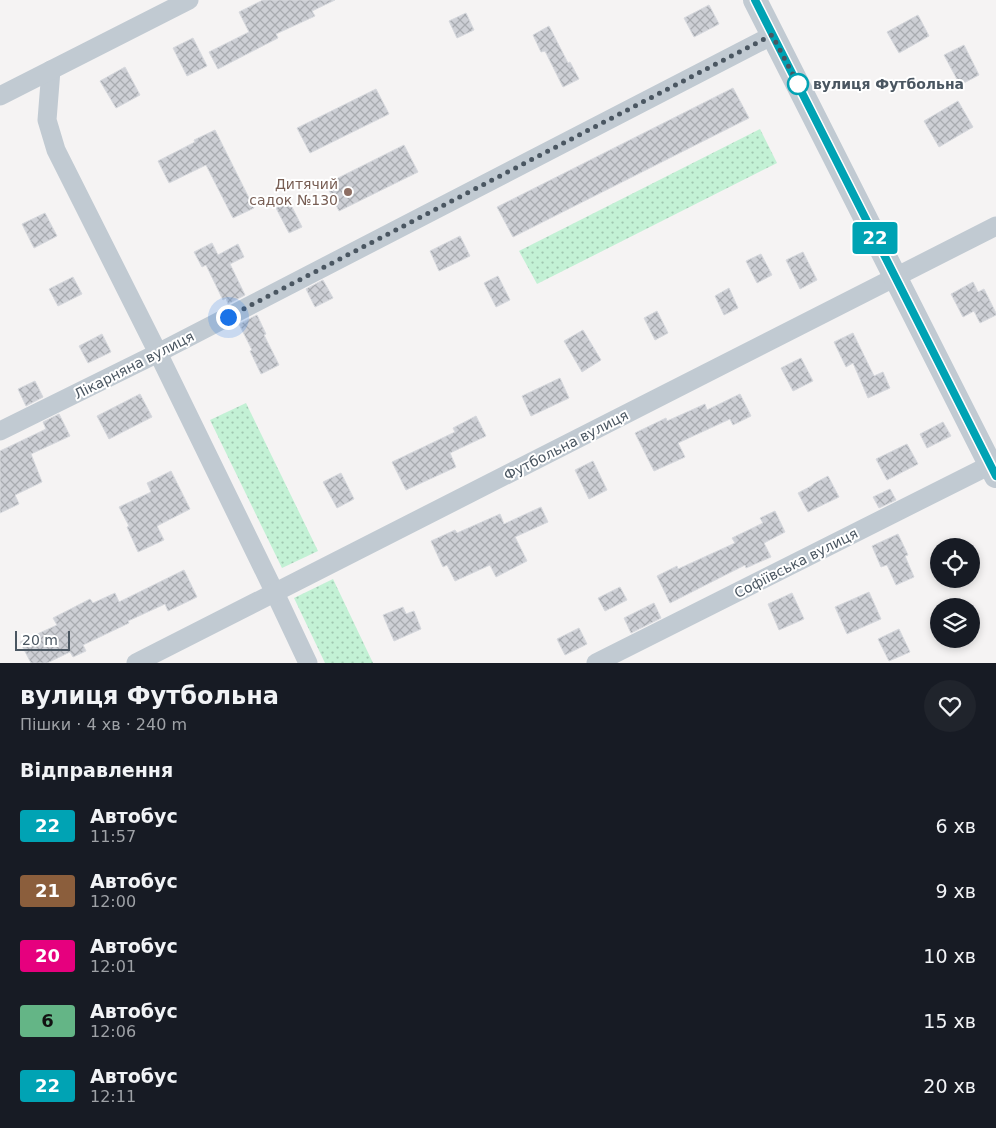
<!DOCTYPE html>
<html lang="uk">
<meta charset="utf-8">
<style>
:root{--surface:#171b24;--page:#20242c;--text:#f1f3f6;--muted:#9ea1a6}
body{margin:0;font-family:"DejaVu Sans",sans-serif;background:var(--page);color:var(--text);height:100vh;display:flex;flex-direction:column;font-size:19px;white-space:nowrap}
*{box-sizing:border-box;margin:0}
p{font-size:16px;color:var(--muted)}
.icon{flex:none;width:28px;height:28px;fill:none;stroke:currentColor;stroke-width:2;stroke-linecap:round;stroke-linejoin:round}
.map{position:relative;height:663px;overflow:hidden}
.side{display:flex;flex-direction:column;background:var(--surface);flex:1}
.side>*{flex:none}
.badge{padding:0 10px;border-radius:4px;font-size:18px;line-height:32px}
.fabs{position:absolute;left:930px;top:538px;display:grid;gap:10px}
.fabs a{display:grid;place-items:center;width:50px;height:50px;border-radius:50%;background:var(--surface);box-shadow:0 2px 8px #0003;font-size:25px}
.scale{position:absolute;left:15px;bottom:12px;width:55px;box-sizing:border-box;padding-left:5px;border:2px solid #4a5661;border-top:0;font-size:14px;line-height:18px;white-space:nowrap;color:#4a5661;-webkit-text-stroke:4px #fff;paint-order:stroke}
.you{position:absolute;width:25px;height:25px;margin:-12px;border:4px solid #fff;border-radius:50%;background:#1a73e8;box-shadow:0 0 0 8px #1a73e833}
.map>.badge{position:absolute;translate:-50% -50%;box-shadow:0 0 0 2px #fff}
h2{padding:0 20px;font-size:19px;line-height:45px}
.round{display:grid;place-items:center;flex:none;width:52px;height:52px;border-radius:26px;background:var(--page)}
.head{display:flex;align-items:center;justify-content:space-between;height:85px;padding:0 20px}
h1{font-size:24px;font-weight:800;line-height:38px}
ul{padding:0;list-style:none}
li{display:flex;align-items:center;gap:15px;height:65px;padding:0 20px}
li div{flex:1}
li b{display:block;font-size:19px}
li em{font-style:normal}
li .badge{min-width:55px;font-weight:700;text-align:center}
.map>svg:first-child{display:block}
.grass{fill:url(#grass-dots)}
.building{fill:url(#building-cross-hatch);stroke:#d7d9de}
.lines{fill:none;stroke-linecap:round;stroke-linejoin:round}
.minor{stroke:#c1cad2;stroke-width:19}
.tertiary{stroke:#c1cad2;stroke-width:24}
.line-casing{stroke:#fff;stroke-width:11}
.line{stroke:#00a3b4;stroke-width:8}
.walk{stroke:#4a5661;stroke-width:5;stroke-dasharray:0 9}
.stop-dot{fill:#fff;stroke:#00a3b4;stroke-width:2.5}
.education-dot{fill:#8d6e63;stroke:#fff;stroke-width:2}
.labels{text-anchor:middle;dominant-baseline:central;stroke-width:4;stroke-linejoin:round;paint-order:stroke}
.stop-label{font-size:14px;font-weight:bold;fill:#4a5661;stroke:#fff;text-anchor:start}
.education-label{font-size:14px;fill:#785e54;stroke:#fff;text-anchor:end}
.street-label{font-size:14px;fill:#4a5661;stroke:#fff}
</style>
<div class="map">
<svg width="996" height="663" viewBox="0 0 996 663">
<defs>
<pattern id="grass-dots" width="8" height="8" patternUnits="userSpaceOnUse" patternTransform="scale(1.25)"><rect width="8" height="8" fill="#c3f1d5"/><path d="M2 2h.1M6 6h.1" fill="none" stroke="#a0c6b0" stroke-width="1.8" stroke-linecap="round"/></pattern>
<pattern id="building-cross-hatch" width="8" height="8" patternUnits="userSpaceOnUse" patternTransform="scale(1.25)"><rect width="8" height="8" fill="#cdcfd5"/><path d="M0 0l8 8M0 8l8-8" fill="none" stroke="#a8abb0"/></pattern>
</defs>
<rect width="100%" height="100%" fill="#f5f3f3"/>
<g class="grass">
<path d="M760,129l17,34 -240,121 -18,-33z"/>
<path d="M246,403l72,148 -36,17 -72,-148z"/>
<path d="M333,579l40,84h-48l-31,-65z"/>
</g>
<g class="building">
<path d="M263,0h72l-23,11 3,5 -39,18 2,4 -60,31 -9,-17 40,-20 -10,-20z"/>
<path d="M709,5l10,19 -25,13 -10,-19z"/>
<path d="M466,13l8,17 -17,8 -8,-17z"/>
<path d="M918,15l11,21 -30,17 -12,-21z"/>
<path d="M549,26l19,37 2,-1 9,17 -16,8 -18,-36 -4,1 -8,-17z"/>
<path d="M193,38l14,28 -20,10 -14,-28z"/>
<path d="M964,45l15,30 -19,10 -16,-30z"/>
<path d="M125,67l15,28 -24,13 -16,-27z"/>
<path d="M733,88l16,30 -236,119 -16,-30z"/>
<path d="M376,89l13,25 -79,39 -13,-25z"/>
<path d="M958,101l15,26 -34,20 -15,-26z"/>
<path d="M215,130l39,78 -21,10 -27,-53 -37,18 -11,-22 37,-19 -1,-2z"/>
<path d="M404,145l14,27 -79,39 -13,-27z"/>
<path d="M289,201l13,26 -13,6 -13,-25z"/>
<path d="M45,213l12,23 -23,12 -12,-24z"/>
<path d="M460,236l10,20 -31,15 -9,-20z"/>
<path d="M212,243l6,12 20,-11 6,13 -14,7 15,31 -17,9 -2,-6 -3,2 -17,-35 -4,2 -8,-15z"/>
<path d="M803,252l14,28 -17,9 -14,-29z"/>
<path d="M761,254l11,21 -15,8 -11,-22z"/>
<path d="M498,276l12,24 -14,7 -12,-24z"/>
<path d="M73,277l9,17 -24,12 -9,-17z"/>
<path d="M323,280l10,18 -18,9 -9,-18z"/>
<path d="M973,282l5,10 6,-3 12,24v2l-16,8 -6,-12 -11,6 -12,-23z"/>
<path d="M729,288l9,20 -14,7 -9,-19z"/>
<path d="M657,311l11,22 -13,7 -11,-22z"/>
<path d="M257,315l9,19 -2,1 15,30 -18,9 -11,-23 2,-1 -13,-26z"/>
<path d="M583,330l18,30 -19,12 -18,-31z"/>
<path d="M853,333l21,43 9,-4 7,16 -22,10 -15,-35 -7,4 -12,-25z"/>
<path d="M102,334l9,18 -23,11 -9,-17z"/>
<path d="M801,358l12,23 -20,10 -12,-23z"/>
<path d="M560,378l9,20 -38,18 -9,-20z"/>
<path d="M35,381l8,16 -17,9 -8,-17z"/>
<path d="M140,394l12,23 -43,22 -12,-23z"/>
<path d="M740,394l11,22 -18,9 -3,-6 -52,24 7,14 -31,14 -19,-38 31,-15 1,3 38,-17 2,6z"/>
<path d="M59,414l11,22 -39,18 11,28 -27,13 4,9 -19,9v-62l46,-22 -3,-7z"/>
<path d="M476,416l10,20 -36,17 6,14 -50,23 -14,-28 63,-30 -2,-4z"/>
<path d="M943,422l8,14 -24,12 -7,-14z"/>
<path d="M907,444l11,20 -31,16 -11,-21z"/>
<path d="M593,461l14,29 -18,9 -14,-29z"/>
<path d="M171,471l19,38 -33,17 7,14 -26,12 -11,-25 2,-1 -10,-19 32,-15 -4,-9z"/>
<path d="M341,473l13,26 -17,9 -14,-26z"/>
<path d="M828,476l11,21 -31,15 -10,-19 15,-8v-1z"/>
<path d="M890,489l6,11 -17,8 -6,-11z"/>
<path d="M541,507l7,15 -33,15 12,24 -31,16 -6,-12 -35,16 -8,-16 -4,2 -12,-26 24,-11 2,3 43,-19 4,10z"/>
<path d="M775,511l10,21 -21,11 7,14 -25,11 -1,-3 -75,38 -13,-27 20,-10 1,3 57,-26 -3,-5 31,-15 -3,-5z"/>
<path d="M898,534l10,21 -3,1 9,21 -18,8 -9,-20 -6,2 -9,-21z"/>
<path d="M184,570l13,27 -29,14 -3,-7 -37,17 1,2 -46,22 3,6 -13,6 -3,-5 -23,11h-16l-11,-21 37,-17 -4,-7 37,-19 3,4 22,-10 4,9z"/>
<path d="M620,587l7,13 -22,11 -7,-13z"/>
<path d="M869,592l12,27 -34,15 -12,-27z"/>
<path d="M792,593l12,26 -25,11 -11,-26z"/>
<path d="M654,603l7,15 -30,15 -7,-15z"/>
<path d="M403,607l3,7 8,-3 7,18 -27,12 -11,-26z"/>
<path d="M579,628l8,16 -22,11 -8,-16z"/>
<path d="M899,629l11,23 -21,9 -11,-22z"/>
</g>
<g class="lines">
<g class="minor">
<path d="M51,70l-4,50 9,30 102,203 117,240 33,70"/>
<path d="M0,96l189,-96"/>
<path d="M0,431l158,-78 615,-318"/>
<path d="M136,663l860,-437"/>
<path d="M596,663l400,-201"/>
</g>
<path class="tertiary" d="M755,0l241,476"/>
</g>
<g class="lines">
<g class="line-casing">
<path id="line" d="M755,0l241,476"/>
</g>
<use href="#line" class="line"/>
<path class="walk" d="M228,317l544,-282 26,49"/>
</g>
<circle class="stop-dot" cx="798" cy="84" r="10"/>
<circle class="education-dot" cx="348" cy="192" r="5"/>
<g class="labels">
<g class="stop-label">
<text x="813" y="84">вулиця Футбольна</text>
</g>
<g class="education-label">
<text x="338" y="184">Дитячий<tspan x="338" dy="16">садок №130</tspan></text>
</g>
<g class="street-label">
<text transform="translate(134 365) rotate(-27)">Лікарняна вулиця</text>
<text transform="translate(566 445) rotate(-27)">Футбольна вулиця</text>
<text transform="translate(796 563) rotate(-27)">Софіївська вулиця</text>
</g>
</g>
</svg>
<div class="fabs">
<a><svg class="icon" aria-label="locate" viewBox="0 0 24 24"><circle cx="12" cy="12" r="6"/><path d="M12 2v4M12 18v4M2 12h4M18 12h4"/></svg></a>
<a><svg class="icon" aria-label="layers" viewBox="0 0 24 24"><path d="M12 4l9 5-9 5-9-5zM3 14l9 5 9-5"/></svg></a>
</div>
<div class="scale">20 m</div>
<div class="you" style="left:228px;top:317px"></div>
<b class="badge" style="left:875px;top:238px;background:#00a3b4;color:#fff">22</b>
</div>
<section class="side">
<div class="head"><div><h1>вулиця Футбольна</h1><p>Пішки · 4 хв · 240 m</p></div><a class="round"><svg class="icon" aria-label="heart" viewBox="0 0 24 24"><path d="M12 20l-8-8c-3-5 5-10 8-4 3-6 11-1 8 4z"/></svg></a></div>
<h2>Відправлення</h2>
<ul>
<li><span class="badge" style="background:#00a3b4;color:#fff">22</span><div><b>Автобус</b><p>11:57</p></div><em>6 хв</em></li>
<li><span class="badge" style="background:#8b5e3c;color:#fff">21</span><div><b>Автобус</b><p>12:00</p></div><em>9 хв</em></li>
<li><span class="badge" style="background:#e6007e;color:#fff">20</span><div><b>Автобус</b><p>12:01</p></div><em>10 хв</em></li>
<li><span class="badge" style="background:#64b586;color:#111">6</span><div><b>Автобус</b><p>12:06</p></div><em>15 хв</em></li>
<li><span class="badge" style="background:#00a3b4;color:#fff">22</span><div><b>Автобус</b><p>12:11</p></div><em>20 хв</em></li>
</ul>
</section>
